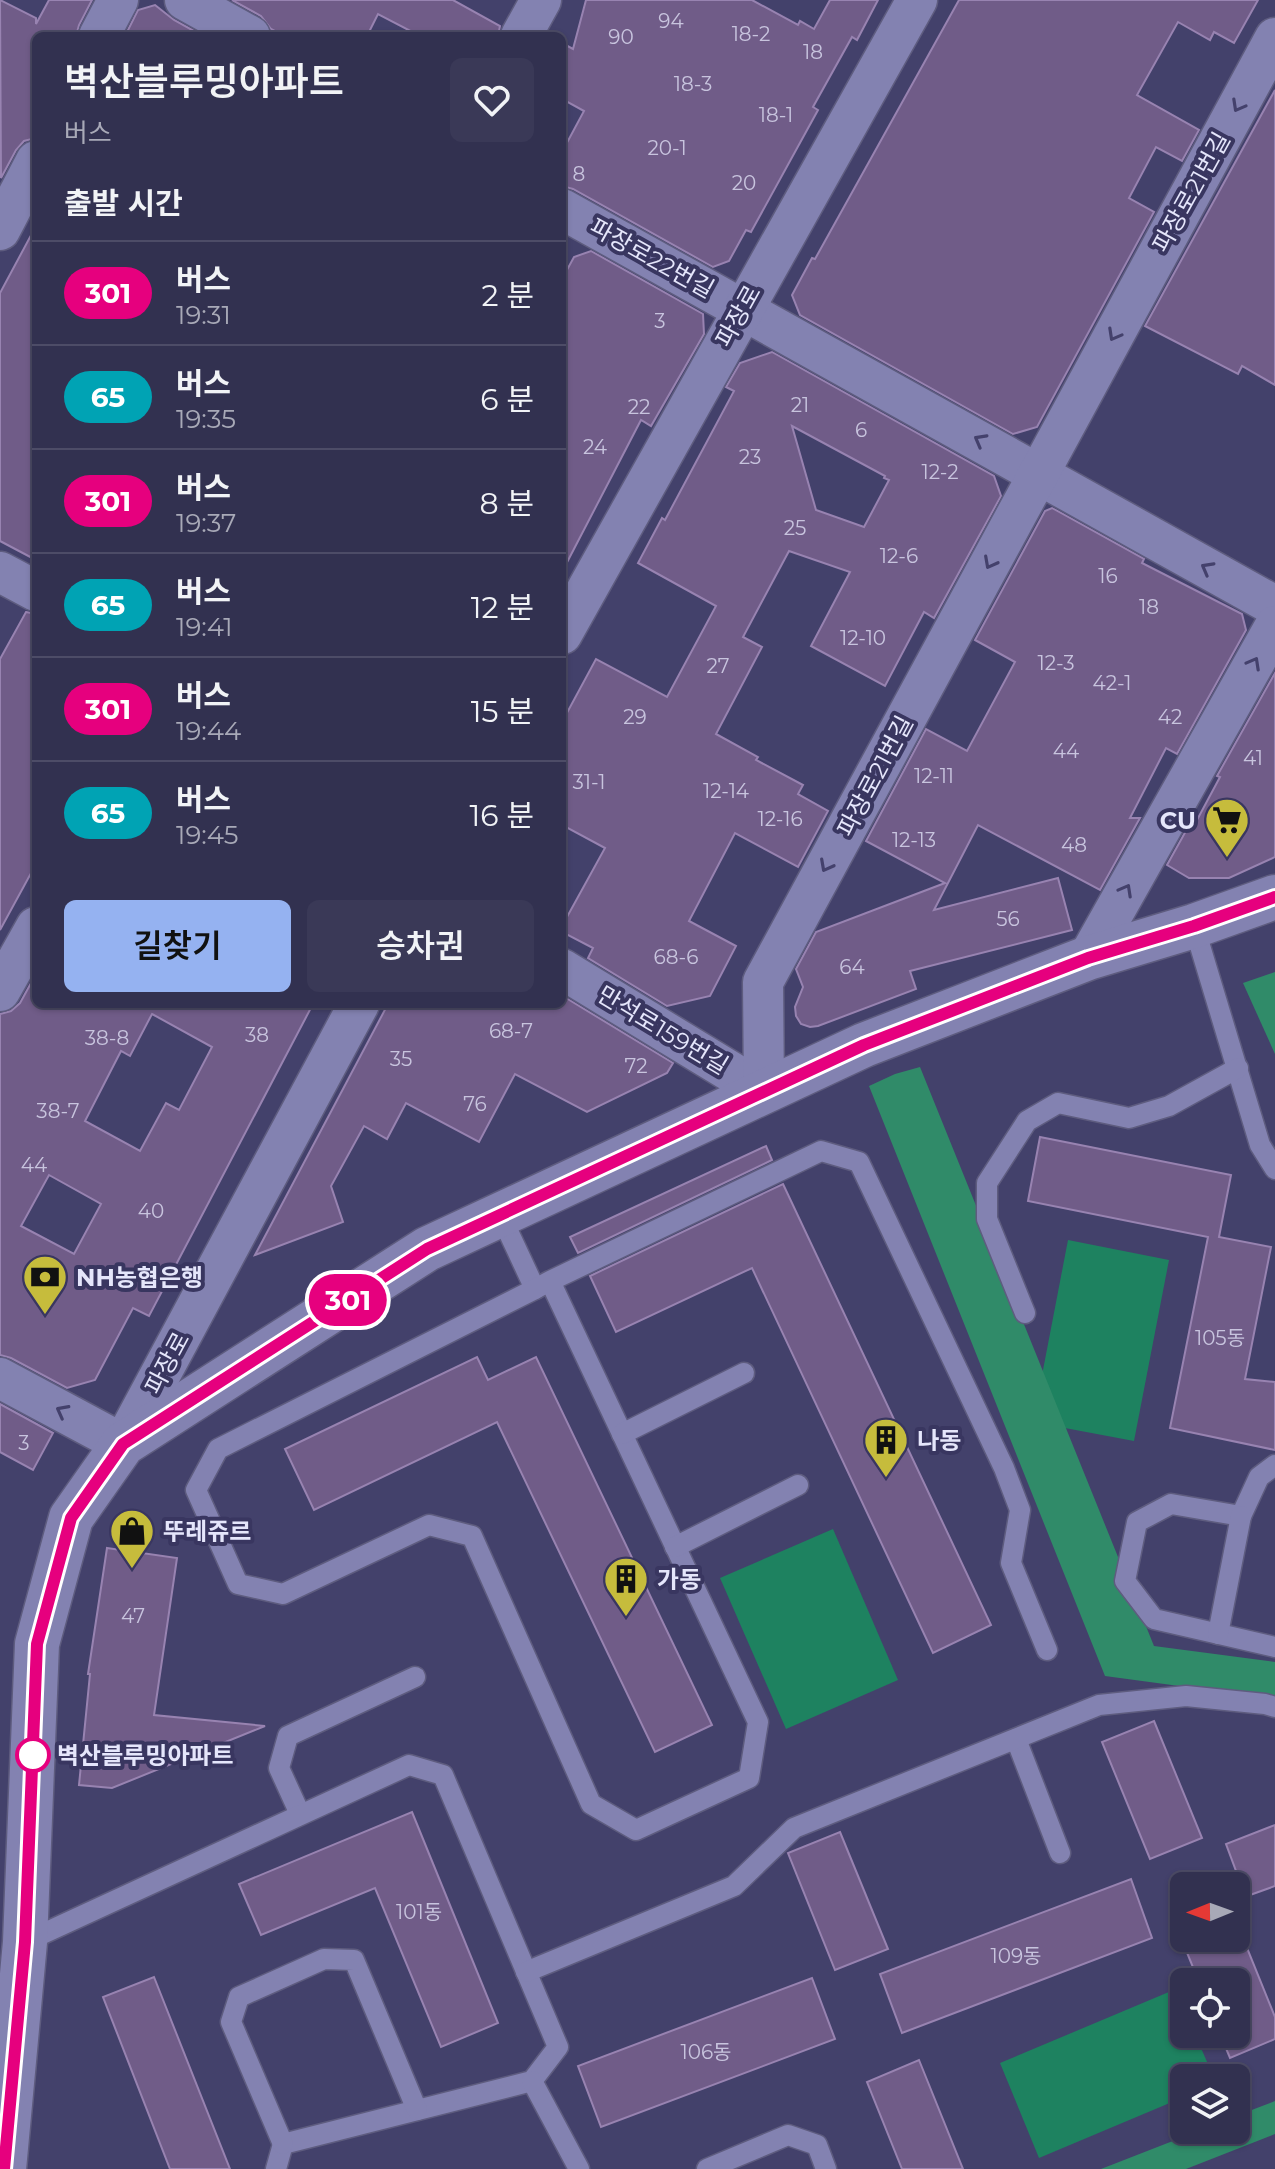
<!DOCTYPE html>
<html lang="ko">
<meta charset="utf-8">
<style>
:root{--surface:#323150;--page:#3a3957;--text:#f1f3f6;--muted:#a8a9b7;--line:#4d4c67;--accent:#95b2f1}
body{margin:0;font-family:Montserrat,"Noto Sans KR",sans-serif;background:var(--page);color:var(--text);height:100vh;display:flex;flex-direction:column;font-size:30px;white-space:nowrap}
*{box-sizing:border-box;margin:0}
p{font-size:26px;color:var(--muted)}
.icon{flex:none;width:44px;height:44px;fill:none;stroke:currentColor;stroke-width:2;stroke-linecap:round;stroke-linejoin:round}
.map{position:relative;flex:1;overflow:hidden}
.side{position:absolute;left:32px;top:32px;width:534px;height:976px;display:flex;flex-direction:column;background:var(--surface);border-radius:12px;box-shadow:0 2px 6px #0004,0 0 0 2px var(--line)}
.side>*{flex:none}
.badge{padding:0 16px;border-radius:26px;font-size:28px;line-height:52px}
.needle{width:52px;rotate:269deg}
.buttons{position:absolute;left:1170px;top:1872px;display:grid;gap:16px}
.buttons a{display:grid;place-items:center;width:80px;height:80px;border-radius:12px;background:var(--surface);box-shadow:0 2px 6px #0004,0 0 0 2px var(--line);font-size:40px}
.map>.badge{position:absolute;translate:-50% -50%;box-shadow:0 0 0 4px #fff}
h2{padding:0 32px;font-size:30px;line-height:72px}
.round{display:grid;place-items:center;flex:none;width:84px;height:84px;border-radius:12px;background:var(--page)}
.head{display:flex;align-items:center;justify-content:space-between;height:136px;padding:0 32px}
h1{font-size:38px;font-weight:600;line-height:60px}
.cta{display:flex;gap:16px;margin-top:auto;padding:16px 32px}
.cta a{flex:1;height:92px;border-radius:12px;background:var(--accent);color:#111;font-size:32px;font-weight:600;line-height:92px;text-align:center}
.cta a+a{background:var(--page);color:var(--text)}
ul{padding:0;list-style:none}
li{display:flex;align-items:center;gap:24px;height:104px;padding:0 32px;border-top:2px solid var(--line)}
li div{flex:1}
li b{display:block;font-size:30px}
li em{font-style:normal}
li .badge{min-width:88px;font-weight:700;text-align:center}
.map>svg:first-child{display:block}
.green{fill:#1e8260}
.forest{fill:#308b69}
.building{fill:#705c88;stroke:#9883b1;stroke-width:2;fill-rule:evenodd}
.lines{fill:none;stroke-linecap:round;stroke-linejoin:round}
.service-casing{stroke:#5e5c7f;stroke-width:23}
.minor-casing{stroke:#5e5c7f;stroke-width:43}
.tertiary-casing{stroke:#5e5c7f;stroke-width:47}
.service{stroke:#8382b1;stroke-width:20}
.minor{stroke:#8382b1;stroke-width:40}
.tertiary{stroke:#8382b1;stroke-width:44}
.oneway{stroke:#44416c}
.line-casing{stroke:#fff;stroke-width:18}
.line{stroke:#e6007e;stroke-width:12}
.stop-dot{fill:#fff;stroke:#e6007e;stroke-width:4}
.labels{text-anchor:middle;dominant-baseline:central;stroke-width:8;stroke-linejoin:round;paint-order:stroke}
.number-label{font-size:20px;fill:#c8c4de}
.street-label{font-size:24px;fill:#e5e6fb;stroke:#393660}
.poi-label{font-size:24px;font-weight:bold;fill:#e5e6fb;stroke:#393660;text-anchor:start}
.stop-label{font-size:24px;font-weight:bold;fill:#e5e6fb;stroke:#393660;text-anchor:start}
</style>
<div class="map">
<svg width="1275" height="2169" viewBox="0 0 1275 2169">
<rect width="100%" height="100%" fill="#43416b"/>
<g class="green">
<path d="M1068,1240l101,20 -35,181 -101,-19z"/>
<path d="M833,1529l65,151 -112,49 -66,-151z"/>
<path d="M1176,1989l8,19v26h11l19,44h-30v19l-145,61 -39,-95z"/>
</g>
<g class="forest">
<path d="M1275,972v82l-32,-71z"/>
<path d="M920,1067l234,579 121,16v37l-170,-23 -236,-590 26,-12z"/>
<path d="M1275,2101v33l-89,35h-85l100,-39h35v-14z"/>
</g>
<g class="building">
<path d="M0,0l36,18v6l13,-24h43l-13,25 -3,11h-40v102l-12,3 -8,9 -15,28z"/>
<path d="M232,0h221l47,26 -2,10h-78l-42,-22 -11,22h-83l-13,-7 -10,-13z"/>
<path d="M586,0h166l46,25 2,-4 14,8 16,-29h48l-21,40 -5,-3 -39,70 5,3 -67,122 -5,-2 -17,31 -16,6 -140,-78 -11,-3v-34l22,-41 -22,-12v-56l11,6z"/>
<path d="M959,0h299l-24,43 -20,-11 -4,8 -32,-18 -41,73 62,35 -17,31 -26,-14 -27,51 25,14 -117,215 -24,7 -213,-119 -8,-20 20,-37 3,1z"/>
<path d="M155,5l19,15 29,16h-78l13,-26z"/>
<path d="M1275,90v295l-33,-19 -4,8 -93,-48z"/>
<path d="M36,226v334l-36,-19v-248z"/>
<path d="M591,251l112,63 1,20 -53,92 -10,-6 -79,152v-293l12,-22z"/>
<path d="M772,352l222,124 7,20 -67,122 -10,-6 -39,74 -74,-40 39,-74 -61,-21 -46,86 19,10 -46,87 42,23 -2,3 47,25 -5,9 30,17 -30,56 -63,-34 -46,88 47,25 -26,50 -43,10 -79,-48 5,-10 -31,-16v-6l43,-78 -43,-23v-103l34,-63 71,38 49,-91 -78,-43 24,-45 3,2 69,-129 -8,-4 14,-24zM792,426l93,50 -1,2 5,2 -25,47 -48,-17z"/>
<path d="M1052,508l92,51 -2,4 100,51 4,16 -69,124 -11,-6 -36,70h10l-40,72 -122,-65 -44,85 124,-32 14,52 -162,41 6,18 -98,37 -8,1 -9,-3 -5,-8 -1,-9 8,-20 -7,-18 20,-37 129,-49 -79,-42 60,-112 41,22 48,-89 -40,-22 70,-129z"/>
<path d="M26,612l10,2v250l-36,66v-271z"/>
<path d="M1275,673v184l-46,21h-40l-22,-13 25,-45h5l23,-43 -3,-1z"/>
<path d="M36,974v30h277l-164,312 -16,-8 -38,72 -28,8 -56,-30 -11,-3v-341l11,-3 9,-8zM152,1014l60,33 -33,63 -13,-7 -26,48 -55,-30 36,-70 9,5zM49,1175l52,29 -27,50 -53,-28z"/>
<path d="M566,998l107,65 -6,10 -80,39 -72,-38 -36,68 -73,-39 -19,36 -23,-13 -33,60 12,36 -88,33 133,-251h175z"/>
<path d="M1040,1137l191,38 -12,62 52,10 -26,132 30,3v68l-105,-22 38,-191 -180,-36z"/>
<path d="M766,1146l6,14 -194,93 -8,-16z"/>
<path d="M783,1184l208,441 -58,28 -181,-385 -136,64 -26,-56z"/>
<path d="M477,1357l11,23 48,-23 176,368 -57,27 -158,-330 -183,88 -29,-61z"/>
<path d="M0,1404l53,29 -20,37 -33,-18z"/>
<path d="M107,1548l70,10 -23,157 111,11 -153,62 -33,-3 11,-111h-2z"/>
<path d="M1154,1721l48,117 -52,21 -48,-117z"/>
<path d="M412,1812l86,211 -57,24 -66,-159 -114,47 -22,-51z"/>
<path d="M1275,1825v61l-39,14v-29l-10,-27z"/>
<path d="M840,1832l48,117 -53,21 -47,-117z"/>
<path d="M1131,1879l21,59 -250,95 -22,-59z"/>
<path d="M1181,1938h62l32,79v22l-45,19 -10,-24h16v-52h-37z"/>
<path d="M154,1977l76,192h-60l-67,-172z"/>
<path d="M812,1978l23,61 -234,88 -23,-61z"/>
<path d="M919,2060l44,109h-61l-35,-87z"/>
</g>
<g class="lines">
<g class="service-casing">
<g id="service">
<path d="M1194,926l66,219 15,24"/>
<path d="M500,1214l35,75"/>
<path d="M550,1281l208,441 -9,56 -113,52 -45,-26 -119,-268 -43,-11 -146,69 -45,-10 -42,-94 22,-41 317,-160 15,-8 271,-130 38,11 145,306 16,42 -9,53 36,87"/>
<path d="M1025,1313l-38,-94v-36l40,-62 31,-18 71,15 40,-12 69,-38"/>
<path d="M622,1434l122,-61"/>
<path d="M1275,1465l-16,12 -18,39 -70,-12 -34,18 -12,59 29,38 121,28"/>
<path d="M675,1547l123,-62"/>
<path d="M1218,1634l23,-118"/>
<path d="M1016,1739l44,114"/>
<path d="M300,1814l-21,-46 9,-32 127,-59"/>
<path d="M25,1942l384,-177 34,10 115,272 -26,34 -249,63 -7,25"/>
<path d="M526,1972l208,-86 60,-58 305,-123 87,-9 79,8 10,3"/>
<path d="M532,2081l47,88"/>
<path d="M283,2144l-52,-122 8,-25 85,-38 30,1 63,150"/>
<path d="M707,2169l81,-34 29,10 9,24"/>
</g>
</g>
<g class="minor-casing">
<g id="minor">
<path d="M185,0l65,36"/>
<path d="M99,36l19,-36"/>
<path d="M521,36l20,-36"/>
<path d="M562,209l713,397"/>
<path d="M0,230l36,-69"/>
<path d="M0,572l36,19"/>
<path d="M562,634l355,-634"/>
<path d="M1088,958l187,-332"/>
<path d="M562,969l202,123"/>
<path d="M0,991l36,-64"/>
<path d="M764,1092l-1,-110 512,-944"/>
<path d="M0,1378l123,66 236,-440"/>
</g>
</g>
<g class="tertiary-casing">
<path id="tertiary" d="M4,2169l21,-227 12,-298 34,-126 52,-74 304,-195 437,-204 224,-87 106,-32 81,-29"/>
</g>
<use href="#service" class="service"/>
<use href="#minor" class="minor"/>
<use href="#tertiary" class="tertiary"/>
</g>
<defs><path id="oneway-chevron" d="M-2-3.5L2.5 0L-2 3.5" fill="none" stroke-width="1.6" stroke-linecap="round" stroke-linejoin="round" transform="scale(2)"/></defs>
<g class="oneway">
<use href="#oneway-chevron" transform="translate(1238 106) rotate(119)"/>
<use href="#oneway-chevron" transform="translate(1114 335) rotate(119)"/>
<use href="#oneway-chevron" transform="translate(980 440) rotate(-151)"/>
<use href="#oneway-chevron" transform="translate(990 563) rotate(118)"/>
<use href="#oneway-chevron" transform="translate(1207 568) rotate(-151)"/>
<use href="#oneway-chevron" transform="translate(1254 663) rotate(-61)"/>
<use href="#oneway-chevron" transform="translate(826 866) rotate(118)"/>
<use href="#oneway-chevron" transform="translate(1126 890) rotate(-61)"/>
<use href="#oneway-chevron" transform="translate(62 1411) rotate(-152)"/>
</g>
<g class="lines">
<g class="line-casing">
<path id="line" d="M4,2169l21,-227 12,-298 34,-126 52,-74 304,-195 437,-204 224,-87 106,-32 81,-29"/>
</g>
<use href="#line" class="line"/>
</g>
<defs>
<g id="supermarket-pin" transform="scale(2.3)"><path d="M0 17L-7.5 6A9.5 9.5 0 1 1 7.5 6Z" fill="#c6bc3c" stroke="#393660"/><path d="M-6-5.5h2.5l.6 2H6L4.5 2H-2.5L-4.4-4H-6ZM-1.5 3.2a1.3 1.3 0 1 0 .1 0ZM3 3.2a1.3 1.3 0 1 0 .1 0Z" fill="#111"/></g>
<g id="bank-pin" transform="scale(2.3)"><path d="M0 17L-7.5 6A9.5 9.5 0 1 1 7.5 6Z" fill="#c6bc3c" stroke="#393660"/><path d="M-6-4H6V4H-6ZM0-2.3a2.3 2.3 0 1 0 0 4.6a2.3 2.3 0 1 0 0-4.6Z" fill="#111"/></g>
<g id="building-pin" transform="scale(2.3)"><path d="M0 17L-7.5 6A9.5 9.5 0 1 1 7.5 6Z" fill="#c6bc3c" stroke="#393660"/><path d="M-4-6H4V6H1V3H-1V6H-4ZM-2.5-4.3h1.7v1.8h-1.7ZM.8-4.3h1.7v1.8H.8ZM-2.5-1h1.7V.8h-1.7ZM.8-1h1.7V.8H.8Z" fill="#111"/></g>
<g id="shop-pin" transform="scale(2.3)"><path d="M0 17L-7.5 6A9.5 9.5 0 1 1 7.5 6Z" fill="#c6bc3c" stroke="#393660"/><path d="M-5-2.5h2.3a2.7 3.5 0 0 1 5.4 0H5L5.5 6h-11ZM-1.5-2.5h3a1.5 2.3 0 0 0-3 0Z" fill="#111"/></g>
</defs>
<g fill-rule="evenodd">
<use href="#supermarket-pin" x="1227" y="820"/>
<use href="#bank-pin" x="45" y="1277"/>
<use href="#building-pin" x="886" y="1440"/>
<use href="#shop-pin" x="132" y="1531"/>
<use href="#building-pin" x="626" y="1579"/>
</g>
<circle class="stop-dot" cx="33" cy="1755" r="16"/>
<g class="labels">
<g class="number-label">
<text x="671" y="21">94</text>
<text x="751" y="34">18-2</text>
<text x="621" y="37">90</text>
<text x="813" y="52">18</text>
<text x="693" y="84">18-3</text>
<text x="776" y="115">18-1</text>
<text x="667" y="148">20-1</text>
<text x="579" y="174">8</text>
<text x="744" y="183">20</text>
<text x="660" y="321">3</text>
<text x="800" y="405">21</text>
<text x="639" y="407">22</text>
<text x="861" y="430">6</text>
<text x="595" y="447">24</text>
<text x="750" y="457">23</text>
<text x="940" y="472">12-2</text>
<text x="795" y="528">25</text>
<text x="899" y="556">12-6</text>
<text x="1108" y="576">16</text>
<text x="1149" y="607">18</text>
<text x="863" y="638">12-10</text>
<text x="1056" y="663">12-3</text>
<text x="718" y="666">27</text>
<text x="1112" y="683">42-1</text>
<text x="635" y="717">29</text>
<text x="1170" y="717">42</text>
<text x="1066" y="751">44</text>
<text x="1253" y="758">41</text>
<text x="934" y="776">12-11</text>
<text x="589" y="782">31-1</text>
<text x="726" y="791">12-14</text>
<text x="780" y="819">12-16</text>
<text x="914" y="840">12-13</text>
<text x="1074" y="845">48</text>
<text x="1008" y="919">56</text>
<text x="676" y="957">68-6</text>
<text x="852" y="967">64</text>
<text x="511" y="1031">68-7</text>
<text x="257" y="1035">38</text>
<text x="107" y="1038">38-8</text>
<text x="401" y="1059">35</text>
<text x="636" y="1066">72</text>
<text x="475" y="1104">76</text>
<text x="58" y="1111">38-7</text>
<text x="34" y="1165">44</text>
<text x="151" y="1211">40</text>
<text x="1220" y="1338">105동</text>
<text x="24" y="1443">3</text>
<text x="133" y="1616">47</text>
<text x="419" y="1912">101동</text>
<text x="1016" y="1956">109동</text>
<text x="706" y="2052">106동</text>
</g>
<g class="street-label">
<text transform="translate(1191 192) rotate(-61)">파장로21번길</text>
<text transform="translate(652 258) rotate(29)">파장로22번길</text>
<text transform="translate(738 316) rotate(-61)">파장로</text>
<text transform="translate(875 776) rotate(-62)">파장로21번길</text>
<text transform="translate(663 1030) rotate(31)">만석로159번길</text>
<text transform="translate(167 1363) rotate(-62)">파장로</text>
</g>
<g class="poi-label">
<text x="1196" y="820" text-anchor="end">CU</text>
<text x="76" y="1277">NH농협은행</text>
<text x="917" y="1440">나동</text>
<text x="163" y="1531">뚜레쥬르</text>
<text x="657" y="1579">가동</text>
</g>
<g class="stop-label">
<text x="57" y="1755">벽산블루밍아파트</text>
</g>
</g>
</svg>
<div class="buttons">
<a><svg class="needle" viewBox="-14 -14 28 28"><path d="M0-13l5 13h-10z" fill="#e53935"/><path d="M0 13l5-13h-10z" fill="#a8a9b7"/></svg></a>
<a><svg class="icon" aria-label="locate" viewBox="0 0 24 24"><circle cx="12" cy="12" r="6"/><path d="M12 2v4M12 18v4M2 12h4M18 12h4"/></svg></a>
<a><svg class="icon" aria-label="layers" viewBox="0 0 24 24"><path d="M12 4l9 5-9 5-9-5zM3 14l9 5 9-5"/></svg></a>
</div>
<b class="badge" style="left:348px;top:1300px;background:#e6007e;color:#fff">301</b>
<section class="side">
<div class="head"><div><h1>벽산블루밍아파트</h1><p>버스</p></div><a class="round"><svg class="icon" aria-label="heart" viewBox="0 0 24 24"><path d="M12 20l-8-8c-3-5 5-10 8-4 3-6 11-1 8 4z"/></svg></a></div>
<h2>출발 시간</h2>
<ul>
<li><span class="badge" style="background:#e6007e;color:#fff">301</span><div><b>버스</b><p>19:31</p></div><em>2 분</em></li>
<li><span class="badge" style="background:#00a3b4;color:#fff">65</span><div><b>버스</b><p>19:35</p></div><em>6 분</em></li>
<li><span class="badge" style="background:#e6007e;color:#fff">301</span><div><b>버스</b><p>19:37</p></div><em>8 분</em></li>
<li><span class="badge" style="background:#00a3b4;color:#fff">65</span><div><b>버스</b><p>19:41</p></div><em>12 분</em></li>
<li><span class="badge" style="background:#e6007e;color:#fff">301</span><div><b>버스</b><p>19:44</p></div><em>15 분</em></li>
<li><span class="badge" style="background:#00a3b4;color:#fff">65</span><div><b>버스</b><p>19:45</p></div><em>16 분</em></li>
</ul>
<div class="cta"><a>길찾기</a><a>승차권</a></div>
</section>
</div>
